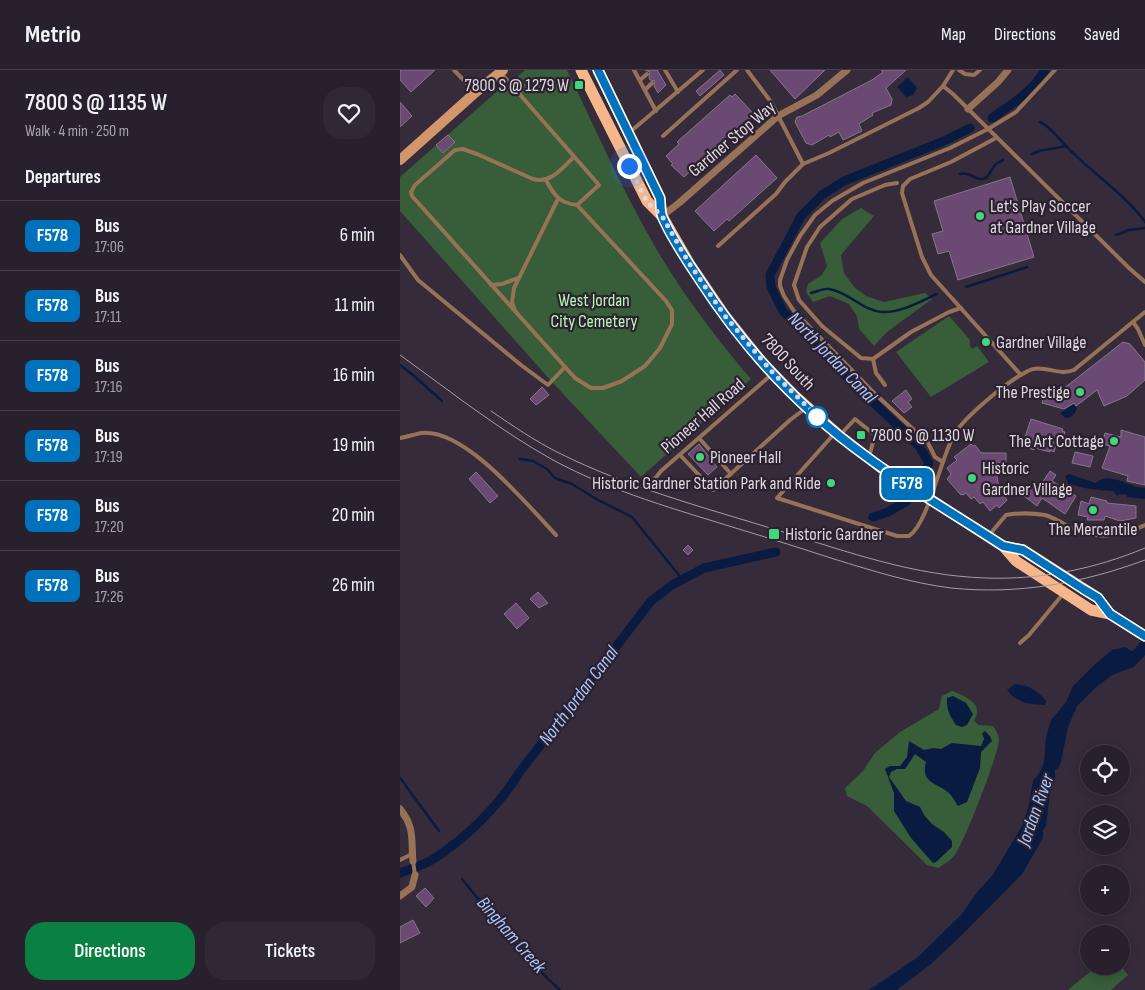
<!DOCTYPE html>
<meta charset="utf-8">
<style>
:root{--surface:#28202c;--page:#302834;--text:#f1f3f6;--muted:#a5a3a9;--line:#443e48;--accent:#0b8043}
body{margin:0;font-family:"Sofia Sans Condensed",sans-serif;background:var(--page);color:var(--text);height:100vh;display:flex;flex-direction:column;font-size:19px;white-space:nowrap}
*{box-sizing:border-box;margin:0}
p{font-size:16px;color:var(--muted)}
.icon{flex:none;width:28px;height:28px;fill:none;stroke:currentColor;stroke-width:2;stroke-linecap:round;stroke-linejoin:round}
.map{position:relative;flex:1;overflow:hidden}
.drawer{display:flex;flex-direction:column;background:var(--surface);width:400px}
.drawer>*{flex:none}
.badge{padding:0 10px;border-radius:8px;font-size:18px;line-height:32px}
.fabs{position:absolute;left:680px;top:675px;display:grid;gap:10px}
.fabs a{display:grid;place-items:center;width:50px;height:50px;border-radius:50%;background:var(--surface);box-shadow:0 2px 12px #0003,0 0 0 1px var(--line);font-size:25px}
.you{position:absolute;width:25px;height:25px;margin:-12px;border:4px solid #fff;border-radius:50%;background:#1a73e8;box-shadow:0 0 0 8px #1a73e833}
.map>.badge{position:absolute;translate:-50% -50%;box-shadow:0 0 0 2px #fff}
h2{padding:0 25px;font-size:19px;line-height:45px}
.round{display:grid;place-items:center;flex:none;width:52px;height:52px;border-radius:20px;background:var(--page)}
.summary{display:flex;align-items:center;justify-content:space-between;height:85px;padding:0 25px}
h1{font-size:24px;font-weight:600;line-height:38px}
.cta{display:flex;gap:10px;margin-top:auto;padding:10px 25px}
.cta a{flex:1;height:58px;border-radius:20px;background:var(--accent);color:#fff;font-size:20px;font-weight:600;line-height:58px;text-align:center}
.cta a+a{background:var(--page);color:var(--text)}
ul{padding:0;list-style:none}
li{display:flex;align-items:center;gap:15px;height:70px;padding:0 25px;border-top:1px solid var(--line)}
li div{flex:1}
li b{display:block;font-size:19px}
li em{font-style:normal}
li .badge{min-width:55px;font-weight:700;text-align:center}
header{display:flex;align-items:center;gap:30px;box-sizing:border-box;height:70px;padding:0 25px;background:var(--surface);border-bottom:1px solid var(--line)}
header strong{font-size:24px}
nav{display:flex;gap:28px;margin-inline-start:auto;font-size:18px}
main{display:flex;flex:1;min-height:0}
.map>svg:first-child{display:block}
.green{fill:#375d39}
.water{fill:#091b41}
.lines{fill:none;stroke-linecap:round;stroke-linejoin:round}
.stream{stroke:#091b41;stroke-width:2.5}
.canal{stroke:#091b41;stroke-width:9}
.building{fill:#6a4973;stroke:#847789}
.lane{stroke:#977257;stroke-width:4}
.street{stroke:#977257;stroke-width:7}
.secondary{stroke:#d2966a;stroke-width:10}
.primary{stroke:#f5b78a;stroke-width:11}
.tram{stroke:#a59da8;stroke-width:1}
.line-casing{stroke:#fff;stroke-width:11}
.line{stroke:#0072bc;stroke-width:8}
.walk{stroke:#ded7e1;stroke-width:5;stroke-dasharray:0 9}
.poi-dot{fill:#41d77c;stroke:#2c212f;stroke-width:2}
.stop-dot{fill:#fff;stroke:#0072bc;stroke-width:2.5}
.labels{text-anchor:middle;dominant-baseline:central;stroke-width:4.5;stroke-linejoin:round;paint-order:stroke}
.poi-label{font-size:18px;fill:#ded7e1;stroke:#2c212f;text-anchor:start}
.street-label{font-size:18px;fill:#ded7e1;stroke:#2c212f}
.park-label{font-size:18px;fill:#b7f7b8;stroke:#2c212f}
.water-label{font-size:19px;font-style:italic;fill:#a9c6fe;stroke:#2c212f}
</style>
<header>
<strong>Metrio</strong>
<nav><a>Map</a><a>Directions</a><a>Saved</a></nav>
</header>
<main>
<section class="drawer">
<div class="summary"><div><h1>7800 S @ 1135 W</h1><p>Walk · 4 min · 250 m</p></div><a class="round"><svg class="icon" aria-label="heart" viewBox="0 0 24 24"><path d="M12 20l-8-8c-3-5 5-10 8-4 3-6 11-1 8 4z"/></svg></a></div>
<h2>Departures</h2>
<ul>
<li><span class="badge" style="background:#0072bc;color:#fff">F578</span><div><b>Bus</b><p>17:06</p></div><em>6 min</em></li>
<li><span class="badge" style="background:#0072bc;color:#fff">F578</span><div><b>Bus</b><p>17:11</p></div><em>11 min</em></li>
<li><span class="badge" style="background:#0072bc;color:#fff">F578</span><div><b>Bus</b><p>17:16</p></div><em>16 min</em></li>
<li><span class="badge" style="background:#0072bc;color:#fff">F578</span><div><b>Bus</b><p>17:19</p></div><em>19 min</em></li>
<li><span class="badge" style="background:#0072bc;color:#fff">F578</span><div><b>Bus</b><p>17:20</p></div><em>20 min</em></li>
<li><span class="badge" style="background:#0072bc;color:#fff">F578</span><div><b>Bus</b><p>17:26</p></div><em>26 min</em></li>
</ul>
<div class="cta"><a>Directions</a><a>Tickets</a></div>
</section>
<div class="map">
<svg width="745" height="920" viewBox="0 0 745 920">
<rect width="100%" height="100%" fill="#362b3a"/>
<g class="green">
<path d="M125,0h42c29,60 56,122 90,180 27,46 59,88 94,129l-110,98 -89,-95 -152,-171v-34l102,-90 2,2z"/>
<path d="M461,138l13,8 -33,39 3,18 11,15 11,8 18,6 41,-9 7,6 -45,33 -13,14 -15,-17 -2,-13 -8,-12 -19,-8 -17,6 -7,-10 2,-8 14,-9 5,-9 -7,-23 22,-24z"/>
<path d="M549,246l21,24v6l2,3 5,-3 12,16 -58,35 -35,-45z"/>
<path d="M552,621c8,3 27,10 25,22 0,3 -2,5 -3,8l5,4 14,1c3,5 6,9 6,14 0,13 -36,106 -45,116 -4,5 -11,8 -15,12l-12,-3 -60,-59 -20,-10 -2,-8 18,-17 12,-18 25,-21 39,-23 3,-13z"/>
<path d="M697,896h24l7,9 -17,15h-43z"/>
</g>
<g class="water">
<path d="M508,7l9,11 -4,7 -7,2 -9,-10z"/>
<path d="M674,334l3,4c-2,6 -5,10 -12,10l-5,-5z"/>
<path d="M669,404l27,9c14,-13 33,5 49,5v11l-18,-2v-2l-8,-1 -1,2 -5,-5c-16,-1 -29,-2 -45,-8l-3,-7z"/>
<path d="M745,565v20l-11,12 -22,8 -17,13 -18,18 -9,21 -7,35 -3,7 -3,1v8l-4,7 -5,41 -3,4v8l-21,36 -60,61 -31,29 -34,26h-28l49,-33 44,-43 15,-22 15,-16 30,-50 6,-17 5,-28 7,-9 4,-10 2,-25 5,-17 15,-18 7,-16 20,-20 19,-16 13,-3 7,4 3,-2z"/>
<path d="M615,614c13,1 23,7 31,17l-1,4c-15,0 -29,-3 -38,-15z"/>
<path d="M553,626l13,7 7,11 -6,11 -5,2 -6,-2c-6,-9 -10,-16 -9,-27z"/>
<path d="M585,661l5,5 2,5 -11,11 -1,16 -13,34 -9,4c-3,-4 -5,-9 -9,-13 -12,-10 -29,-10 -23,-31l-11,-8 -10,15h-8l-6,3 -2,5 17,24 14,6 4,8 8,9 12,8 8,9v6l-16,15 -3,1 -22,-25 -17,-27v-18l-9,-24 5,-3h10l7,-9 2,-16 15,9 9,-2 8,1 11,-6 29,3 3,-7 -2,-6z"/>
</g>
<g class="lines">
<g class="stream">
<path d="M640,52c13,6 18,17 28,26 23,24 58,47 77,74"/>
<path d="M632,84l7,-3 27,-5"/>
<path d="M560,104c11,-3 15,7 23,5 9,-3 7,-10 13,-15 1,-1 6,-3 7,-4"/>
<path d="M716,165l13,-5 16,-2"/>
<path d="M566,217l61,-20"/>
<path d="M411,223c5,-1 13,-5 18,-4 20,3 34,22 53,23 19,1 39,-11 55,-18"/>
<path d="M0,295l13,10 29,26"/>
<path d="M120,389l13,2 14,8 8,9 17,6 26,16 34,17 50,62"/>
<path d="M0,708l39,53"/>
<path d="M62,809c31,38 61,78 98,111"/>
</g>
<g class="canal">
<path d="M592,48c20,-14 41,-27 53,-48"/>
<path d="M524,404l5,-11 -10,-17 -68,-65 -68,-70 -12,-24 -1,-12 31,-59 21,-21 22,-14 100,-40 26,-13"/>
<path d="M473,447l15,-5 19,-11"/>
<path d="M0,803c12,-5 25,-8 35,-15 33,-22 63,-52 84,-85l132,-172 21,-16 32,-17 72,-16"/>
</g>
</g>
<g class="building">
<path d="M0,0h35l-24,22 -11,-12z"/>
<path d="M245,0h12l9,15 -8,8 -4,-7 1,-5 -5,-1 -1,-3 1,-5z"/>
<path d="M320,0l4,5 -24,21 -4,-5z"/>
<path d="M370,0h55l-30,29z"/>
<path d="M481,0h25l-20,18 6,11 -1,6 -19,8 1,2 -14,9 3,7 -19,9 -4,-8 -9,5 -1,-2 -17,10 -6,-2 -11,-21 2,-5 5,-1 70,-36 11,-8z"/>
<path d="M335,24l18,19 -4,4 1,1 -66,59 -13,-12 2,-1 -7,-8 13,-12 -2,-2 53,-47 2,2z"/>
<path d="M0,32l12,14 -12,11z"/>
<path d="M48,65l7,7 -12,11 -7,-8z"/>
<path d="M356,85l21,23 -48,43 -2,-2 -13,12 -19,-20z"/>
<path d="M610,107l24,80 -76,23 -9,-29 -11,3 -6,-20 11,-3 -9,-30z"/>
<path d="M723,272l7,2 15,18v18l-18,16 -23,10 -7,-16 -21,16 -2,-3 -10,6 -22,-6 2,-7 13,2 9,-5 -3,-4z"/>
<path d="M142,317l7,8 -13,10 -6,-6z"/>
<path d="M506,320l6,9 -4,3 4,5 -8,6 -12,-12z"/>
<path d="M631,349l32,10 -1,2 3,1 -3,11 -5,-1 -3,10 -4,-2v2l-15,-4 -1,2 -12,-4z"/>
<path d="M721,360l24,7v48l-18,-4 1,-5 -26,-8 8,-22 -8,-2 3,-11 16,4z"/>
<path d="M299,374l18,23 -9,8 -20,-21z"/>
<path d="M571,374l2,2 2,-1 6,8h25v9l-11,1 3,20 7,7v7l2,3 -8,8 -2,-3 -7,6 -7,-9 -3,2 -6,-7 -3,2 -5,-6 -3,2 -3,-1 -13,-15 4,-5 -4,-6 10,-8 -3,-3z"/>
<path d="M675,382l18,4 -3,11 -18,-4z"/>
<path d="M650,401l6,4 -4,6 24,15 -11,18 -23,-16 -5,8 -13,-10 11,-14 5,4z"/>
<path d="M76,402l22,24 -8,7 -21,-24z"/>
<path d="M691,427l16,4v2l29,3v12l-16,3 -15,-5 -1,4h-17l1,-3 -10,-2 3,-14 8,3z"/>
<path d="M288,475l5,5 -5,5 -5,-5z"/>
<path d="M138,522l10,11 -9,5 -9,-9z"/>
<path d="M116,533l13,15 -12,11 -13,-15z"/>
<path d="M25,818l9,10 -8,9 -10,-11z"/>
<path d="M13,850l7,13 -20,10v-16z"/>
</g>
<g class="lines">
<g class="lane">
<path d="M54,0l21,22"/>
<path d="M234,0l22,41"/>
<path d="M265,0l13,22"/>
<path d="M347,0l24,32 32,62 26,-11 90,-45 9,-6 15,-16 10,8 176,174 16,14"/>
<path d="M559,0l6,4 9,1 6,-5"/>
<path d="M101,3l98,112 -22,20"/>
<path d="M240,10l7,-6"/>
<path d="M543,16l10,-16"/>
<path d="M245,20l7,-7"/>
<path d="M230,62l73,-62"/>
<path d="M263,66l74,-66"/>
<path d="M596,68l-45,24 -41,17 -7,7 -1,7 20,64 9,18 90,100"/>
<path d="M146,110c8,15 13,23 31,25l89,96 6,9v14l-12,24 -15,18 -23,15 -19,7h-12l-16,-10 -163,-182 -1,-4 4,-7 40,-35 8,-1 14,5 56,25c18,5 29,-11 41,-22"/>
<path d="M497,113l-12,2 -33,14 -32,28 -13,20 -13,38 5,15 23,26 39,32 12,1 38,-27 38,-20 12,-4"/>
<path d="M318,176l58,-52 9,-12 18,-18"/>
<path d="M0,185l18,25 103,85 27,20 17,-18"/>
<path d="M91,215l11,-1 16,-6"/>
<path d="M115,241l-3,-9 2,-14 44,-89"/>
<path d="M733,252l5,7 7,16"/>
<path d="M473,289l3,14 9,12"/>
<path d="M434,364l-57,64 120,38h12c19,-12 32,-79 45,-101 10,-18 53,-53 72,-63 16,-10 31,5 48,-2l71,-58"/>
<path d="M441,364l14,-15 20,16 -6,22"/>
<path d="M0,368c7,-1 15,-4 22,-5 44,-4 106,73 134,102"/>
<path d="M299,368l32,36"/>
<path d="M280,385l33,35 77,-70 16,-12"/>
<path d="M543,392l-8,-5 -7,-14 -56,-52 -78,-80 -10,-15 -4,-10v-6l7,-20 13,-24 15,-21 17,-14 31,-18 87,-35 38,-19 28,-17 39,-42"/>
<path d="M253,411l8,-10 110,-96"/>
<path d="M590,464l16,-19c12,-2 27,-2 39,0 10,3 19,9 28,14 23,11 50,7 72,-4"/>
<path d="M620,573l9,-8 34,-41"/>
<path d="M0,790l12,-6"/>
<path d="M13,791l2,14"/>
</g>
<g class="street">
<path d="M568,39l30,-27 10,-12"/>
<path d="M262,146l17,-13 99,-87 39,-21 30,-25"/>
<path d="M0,739c15,18 11,31 13,52"/>
<path d="M0,826l12,-9 3,-12"/>
</g>
<path class="secondary" d="M0,90l76,-68 27,-22"/>
<g class="primary">
<path d="M181,0l66,131 15,15 27,47 36,53 36,45 33,34 46,41 40,31 123,79 13,15 75,49 19,4"/>
<path d="M198,0l62,128 2,18"/>
<path d="M603,476l20,4 75,48 12,16 35,22"/>
</g>
<g class="tram">
<path d="M0,285c50,36 99,75 153,105 59,32 125,50 189,70 30,9 61,19 92,29 39,12 77,24 117,29 67,7 132,-5 194,-28"/>
<path d="M91,341c22,15 44,30 68,42 70,35 147,55 221,78 68,21 135,45 206,47 54,2 109,-9 159,-30"/>
</g>
</g>
<g class="lines">
<g class="line-casing">
<path id="line" d="M198,0l62,128c1,6 0,13 2,18 8,20 25,45 37,63 44,68 101,130 168,178 43,32 91,59 136,89l20,4 60,39 15,9 12,16 35,22"/>
</g>
<use href="#line" class="line"/>
<path class="walk" d="M229,96l18,36 15,14 27,47 36,53 48,57 46,45 -2,-1"/>
</g>
<g class="poi-dot">
<rect x="174" y="10" width="10" height="10" rx="2.5"/>
<circle cx="580" cy="146" r="5"/>
<circle cx="586" cy="272" r="5"/>
<circle cx="680" cy="322" r="5"/>
<rect x="456" y="360" width="10" height="10" rx="2.5"/>
<circle cx="714" cy="371" r="5"/>
<circle cx="300" cy="387" r="5"/>
<circle cx="572" cy="408" r="5"/>
<circle cx="431" cy="413" r="5"/>
<circle cx="693" cy="440" r="5"/>
<rect x="368" y="458" width="12" height="12" rx="2.5"/>
</g>
<circle class="stop-dot" cx="417" cy="347" r="10"/>
<g class="labels">
<g class="poi-label">
<text x="169" y="15" text-anchor="end">7800 S @ 1279 W</text>
<text x="590" y="136">Let's Play Soccer<tspan x="590" dy="21">at Gardner Village</tspan></text>
<text x="596" y="272">Gardner Village</text>
<text x="670" y="322" text-anchor="end">The Prestige</text>
<text x="471" y="365">7800 S @ 1130 W</text>
<text x="704" y="371" text-anchor="end">The Art Cottage</text>
<text x="310" y="387">Pioneer Hall</text>
<text x="582" y="398">Historic<tspan x="582" dy="21">Gardner Village</tspan></text>
<text x="421" y="413" text-anchor="end">Historic Gardner Station Park and Ride</text>
<text x="693" y="459" text-anchor="middle">The Mercantile</text>
<text x="385" y="464">Historic Gardner</text>
</g>
<g class="street-label">
<text transform="translate(332 69) rotate(-40)">Gardner Stop Way</text>
<text transform="translate(388 292) rotate(47)">7800 South</text>
<text transform="translate(303 346) rotate(-41)">Pioneer Hall Road</text>
</g>
<g class="park-label">
<text x="194" y="230">West Jordan<tspan x="194" dy="21">City Cemetery</tspan></text>
</g>
<g class="water-label">
<text transform="translate(432 288) rotate(46)">North Jordan Canal</text>
<text transform="translate(179 626) rotate(-53)">North Jordan Canal</text>
<text transform="translate(636 740) rotate(-70)">Jordan River</text>
<text transform="translate(111 865) rotate(49)">Bingham Creek</text>
</g>
</g>
</svg>
<div class="fabs">
<a><svg class="icon" aria-label="locate" viewBox="0 0 24 24"><circle cx="12" cy="12" r="6"/><path d="M12 2v4M12 18v4M2 12h4M18 12h4"/></svg></a>
<a><svg class="icon" aria-label="layers" viewBox="0 0 24 24"><path d="M12 4l9 5-9 5-9-5zM3 14l9 5 9-5"/></svg></a>
<a>+</a>
<a>−</a>
</div>
<div class="you" style="left:229px;top:96px"></div>
<b class="badge" style="left:507px;top:414px;background:#0072bc;color:#fff">F578</b>
</div>
</main>
